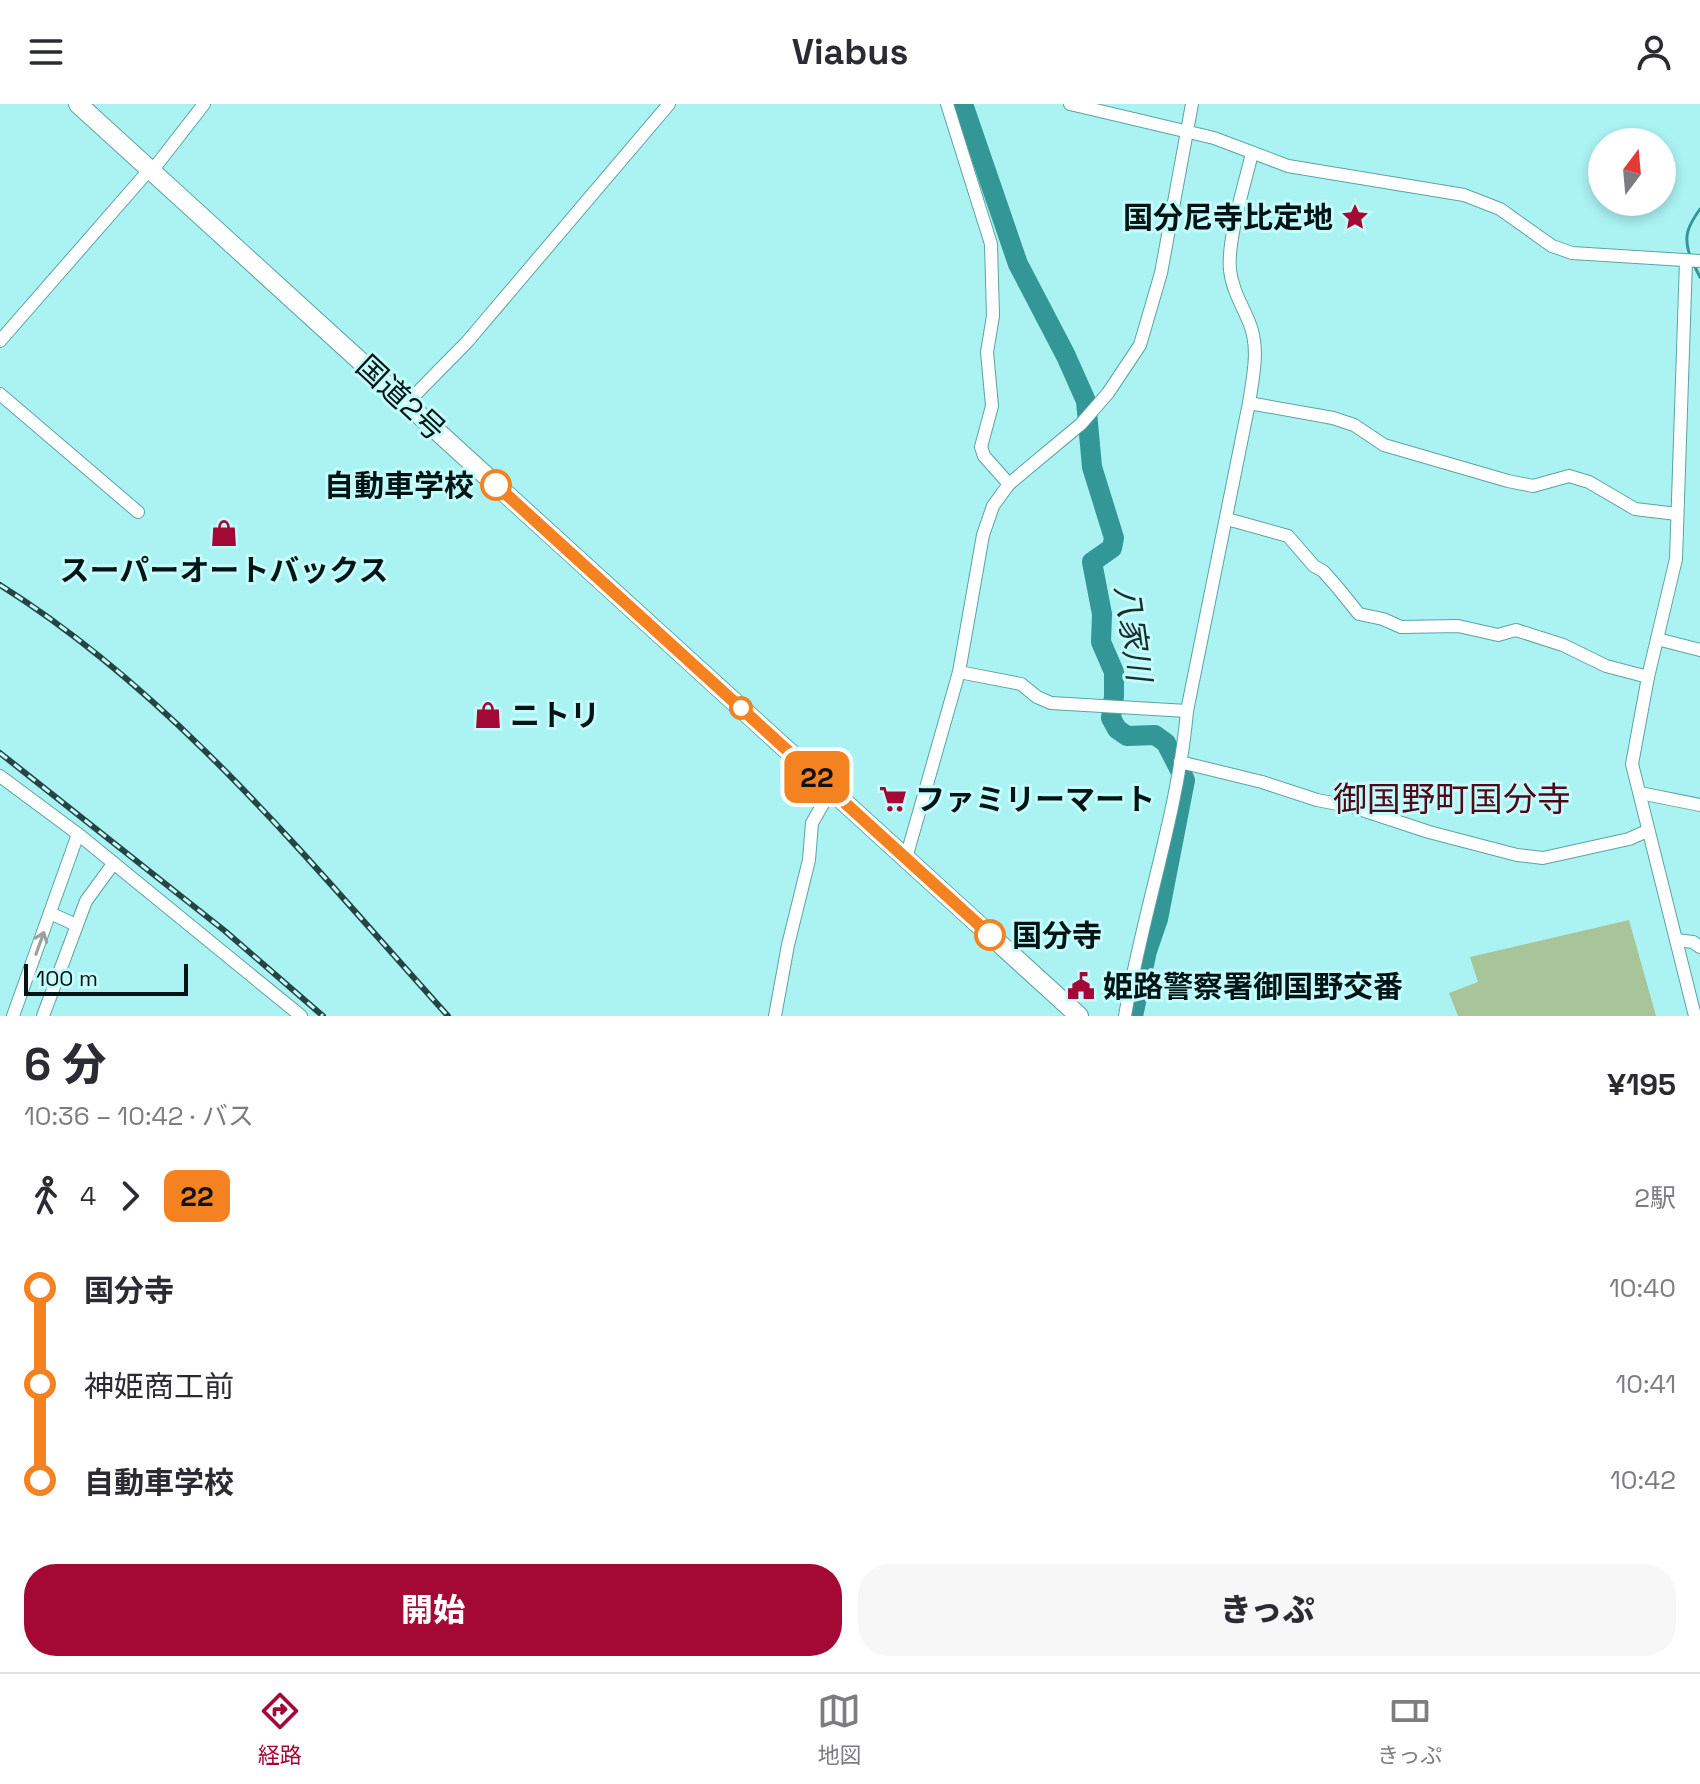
<!DOCTYPE html>
<html lang="ja">
<meta charset="utf-8">
<style>
:root{--surface:#fff;--page:#f7f7f7;--text:#2b2b33;--muted:#7c7c81;--line:#e1e1e2;--accent:#a40834}
body{margin:0;font-family:"Space Grotesk","Noto Sans JP",sans-serif;background:var(--page);color:var(--text);height:100vh;display:flex;flex-direction:column;font-size:30px;white-space:nowrap}
*{box-sizing:border-box;margin:0}
p{font-size:26px;color:var(--muted)}
.icon{flex:none;width:44px;height:44px;fill:none;stroke:currentColor;stroke-width:2;stroke-linecap:round;stroke-linejoin:round}
.map{position:relative;height:912px;overflow:hidden}
.panel{display:flex;flex-direction:column;background:var(--surface);flex:1}
.panel>*{flex:none}
.badge{padding:0 16px;border-radius:12px;font-size:28px;line-height:52px}
.needle{width:52px;rotate:16deg}
.tools{position:absolute;left:1588px;top:24px;display:grid;gap:16px}
.tools a{display:grid;place-items:center;width:88px;height:88px;border-radius:50%;background:var(--surface);box-shadow:0 4px 12px #0003;font-size:40px}
.scale{position:absolute;left:24px;bottom:20px;width:164px;box-sizing:border-box;padding-left:8px;border:4px solid #001415;border-top:0;font-size:22px;line-height:28px;white-space:nowrap;color:#001415;-webkit-text-stroke:6px #c4fcfc;paint-order:stroke}
.map>.badge{position:absolute;translate:-50% -50%;box-shadow:0 0 0 4px #fff}
.legs{display:flex;align-items:center;gap:12px;height:88px;padding:0 24px;font-size:26px}
.legs p{margin-inline-start:auto}
.head{display:flex;align-items:center;justify-content:space-between;height:136px;padding:0 24px}
h1{font-size:44px;font-weight:800;line-height:60px}
.button{display:flex;gap:16px;margin-top:auto;padding:16px 24px}
.button a{flex:1;height:92px;border-radius:32px;background:var(--accent);color:#fff;font-size:32px;font-weight:800;line-height:92px;text-align:center}
.button a+a{background:var(--page);color:var(--text)}
ul{padding:0 24px;list-style:none}
li{display:flex;align-items:center;gap:28px;height:96px;font-size:30px}
li i{display:grid;place-items:center;width:12px;height:100%;margin:0 10px;background:currentColor}
li i::after{content:'';width:20px;height:20px;margin:-10px;border:6px solid;border-radius:50%;background:var(--surface)}
li p{margin-inline-start:auto}
li:first-child i{background:linear-gradient(#0000 50%,currentColor 0)}
li:last-child i{background:linear-gradient(currentColor 50%,#0000 0)}
header{display:flex;justify-content:space-between;align-items:center;height:104px;padding:0 24px;background:var(--surface);font-size:36px;font-weight:800}
.menu{display:flex;justify-content:space-around;align-items:center;height:112px;border-top:2px solid var(--line);background:var(--surface);font-size:22px;color:var(--muted)}
.menu a{display:grid;justify-items:center;gap:4px}
.menu .active{color:var(--accent)}
.map>svg:first-child{display:block}
.green{fill:#a8c59a}
.lines{fill:none;stroke-linecap:round;stroke-linejoin:round}
.stream{stroke:#339697;stroke-width:3}
.river{stroke:#339697;stroke-width:20}
.minor-casing{stroke:#5da3a3;stroke-width:14}
.highway-casing{stroke:#5da3a3;stroke-width:20}
.minor{stroke:#fff;stroke-width:12}
.highway{stroke:#fff;stroke-width:18}
.rail-casing{stroke:#254445;stroke-width:6}
.rail{stroke:#c4fcfc;stroke-width:3;stroke-dasharray:9;stroke-linecap:butt}
.oneway{stroke:#99a1a1}
.line-1-casing{stroke:#fff;stroke-width:18}
.line-1{stroke:#f58220;stroke-width:12}
.stop-1-dot{fill:#fff;stroke:#f58220;stroke-width:4}
.labels{text-anchor:middle;dominant-baseline:central;stroke-width:6;stroke-linejoin:round;paint-order:stroke}
.poi-label{font-size:30px;font-weight:bold;fill:#001415;stroke:#c4fcfc;text-anchor:start}
.street-label{font-size:30px;fill:#001415;stroke:#c4fcfc}
.stop-label{font-size:30px;font-weight:bold;fill:#001415;stroke:#c4fcfc;text-anchor:end}
.water-label{font-size:32px;font-style:italic;fill:#192f2f;stroke:#c4fcfc}
.quarter-label{font-size:34px;fill:#4f0918;stroke:#c4fcfc}
</style>
<header><svg class="icon" aria-label="menu" viewBox="0 0 24 24"><path d="M4 6h16M4 12h16M4 18h16"/></svg>Viabus<svg class="icon" aria-label="person" viewBox="0 0 24 24"><circle cx="12" cy="8" r="4"/><path d="M4 21q1-7 8-7t8 7"/></svg></header>
<div class="map">
<svg width="1700" height="912" viewBox="0 0 1700 912">
<rect width="100%" height="100%" fill="#abf2f2"/>
<path class="green" d="M1629,816l27,96h-198l-9,-23 29,-11 -8,-25z"/>
<g class="lines">
<g class="stream">
<path d="M1690,152c-7,-20 -2,-30 10,-47"/>
<path d="M1693,159l7,14"/>
</g>
<path class="river" d="M963,0l55,160 48,92 20,45 6,66 22,71 -2,10 -20,14 10,52 -1,28 13,30v24l-3,22 6,11 10,7 28,-1 11,8 19,37 -27,139 -11,32 -14,65"/>
<g class="minor-casing">
<g id="minor">
<path d="M947,0l44,140 2,72 -6,36 5,54 -11,41 3,9 25,28"/>
<path d="M1070,0l144,34 74,28 176,29 36,14 52,37 20,7 128,8"/>
<path d="M152,67l52,-67"/>
<path d="M1686,157l-10,298 -28,118 -16,87 63,252"/>
<path d="M0,237l150,-172"/>
<path d="M0,290l138,118"/>
<path d="M407,299l60,-61 202,-238"/>
<path d="M1249,299l84,15 21,7 30,20 124,36 25,5 36,-10 20,6 46,27 42,5"/>
<path d="M1227,415l61,17 26,30 9,5 15,17 21,26 24,5 18,8 57,-1 40,9 18,-5 47,15 43,21 42,11"/>
<path d="M1657,535l43,11"/>
<path d="M959,568l62,12 16,13 14,6 136,8"/>
<path d="M1180,658l82,20 55,18 36,7 76,25 88,23 26,3 86,-19 18,-8"/>
<path d="M0,672l78,58 223,182"/>
<path d="M1640,689l60,12"/>
<path d="M906,754l53,-186 24,-137 10,-29 16,-22 72,-60 27,-31 32,-48 21,-72 31,-169"/>
<path d="M50,809l26,12"/>
<path d="M1676,836l17,2 7,5"/>
<path d="M13,912l65,-182"/>
<path d="M43,912l43,-115 27,-37"/>
<path d="M775,912l13,-71 21,-85 3,-37 19,-33"/>
<path d="M1125,912c17,-102 53,-202 62,-305l62,-308c4,-26 11,-56 0,-81 -7,-17 -17,-33 -19,-52 -3,-31 15,-86 22,-117"/>
</g>
</g>
<g class="highway-casing">
<path id="highway" d="M78,0l1001,912"/>
</g>
<use href="#minor" class="minor"/>
<use href="#highway" class="highway"/>
<g class="rail-casing">
<g id="rail">
<path d="M0,481c177,111 310,278 448,431"/>
<path d="M0,649l225,178 98,85"/>
</g>
</g>
<use href="#rail" class="rail"/>
</g>
<defs><path id="oneway-shaft" d="M-6 0H5M1.5-3L5.5 0L1.5 3" fill="none" stroke-width="1.6" stroke-linecap="round" stroke-linejoin="round" transform="scale(2)"/></defs>
<use class="oneway" href="#oneway-shaft" transform="translate(40 839) rotate(-70)"/>
<g class="lines">
<g class="line-1-casing">
<path id="line-1" d="M496,381l494,450"/>
</g>
<use href="#line-1" class="line-1"/>
</g>
<defs>
<g id="sight-bare" transform="scale(2.16)"><path d="M0-6L1.8-2.2L6-1.7L2.9 1.2L3.7 5.4L0 3.3L-3.7 5.4L-2.9 1.2L-6-1.7L-1.8-2.2Z" fill="#a40834" stroke="#c4fcfc" stroke-width="2.5" paint-order="stroke"/></g>
<g id="shop-bare" transform="scale(2.16)"><path d="M-5-2.5h2.3a2.7 3.5 0 0 1 5.4 0H5L5.5 6h-11ZM-1.5-2.5h3a1.5 2.3 0 0 0-3 0Z" fill="#a40834" stroke="#c4fcfc" stroke-width="2.5" paint-order="stroke"/></g>
<g id="supermarket-bare" transform="scale(2.16)"><path d="M-6-5.5h2.5l.6 2H6L4.5 2H-2.5L-4.4-4H-6ZM-1.5 3.2a1.3 1.3 0 1 0 .1 0ZM3 3.2a1.3 1.3 0 1 0 .1 0Z" fill="#a40834" stroke="#c4fcfc" stroke-width="2.5" paint-order="stroke"/></g>
<g id="civic-bare" transform="scale(2.16)"><path d="M-.6-6.5H3V-4.5H.6V-3L4-1V1h2V6H-6V1h2V-1L-.6-3ZM-1.2 2.5V6h2.4V2.5Z" fill="#a40834" stroke="#c4fcfc" stroke-width="2.5" paint-order="stroke"/></g>
</defs>
<g fill-rule="evenodd">
<use href="#sight-bare" x="1355" y="113"/>
<use href="#shop-bare" x="224" y="429"/>
<use href="#shop-bare" x="488" y="611"/>
<use href="#supermarket-bare" x="893" y="695"/>
<use href="#civic-bare" x="1081" y="882"/>
</g>
<g class="stop-1-dot">
<circle cx="496" cy="381" r="14"/>
<circle cx="741" cy="604" r="10"/>
<circle cx="990" cy="831" r="14"/>
</g>
<g class="labels">
<g class="poi-label">
<text x="1333" y="113" text-anchor="end">国分尼寺比定地</text>
<text x="224" y="466" text-anchor="middle">スーパーオートバックス</text>
<text x="510" y="611">ニトリ</text>
<text x="915" y="695">ファミリーマート</text>
<text x="1103" y="882">姫路警察署御国野交番</text>
</g>
<g class="street-label">
<text transform="translate(401 294) rotate(43)">国道2号</text>
</g>
<g class="stop-label">
<text x="474" y="381">自動車学校</text>
<text x="1012" y="831" text-anchor="start">国分寺</text>
</g>
<g class="water-label">
<text transform="translate(1133 529) rotate(82)">八家川</text>
</g>
<g class="quarter-label">
<text x="1452" y="695">御国野町国分寺</text>
</g>
</g>
</svg>
<div class="tools">
<a><svg class="needle" viewBox="-14 -14 28 28"><path d="M0-13l5 13h-10z" fill="#e53935"/><path d="M0 13l5-13h-10z" fill="#7c7c81"/></svg></a>
</div>
<div class="scale">100 m</div>
<b class="badge" style="left:817px;top:673px;background:#f58220;color:#111">22</b>
</div>
<section class="panel">
<div class="head"><div><h1>6 分</h1><p>10:36 – 10:42 · バス</p></div><b>¥195</b></div>
<div class="legs"><svg class="icon" aria-label="walk" viewBox="0 0 24 24"><circle cx="13" cy="4" r="2"/><path d="M13 8l-2 6 4 7M11 14l-3 7M7 12l3-4h3l4 4"/></svg>4<svg class="icon" aria-label="forward" viewBox="0 0 24 24"><path d="M9 5l7 7-7 7"/></svg><b class="badge" style="background:#f58220;color:#111">22</b><p>2駅</p></div>
<ul>
<li><i style="color:#f58220"></i><b>国分寺</b><p>10:40</p></li>
<li><i style="color:#f58220"></i><span>神姫商工前</span><p>10:41</p></li>
<li><i style="color:#f58220"></i><b>自動車学校</b><p>10:42</p></li>
</ul>
<div class="button"><a>開始</a><a>きっぷ</a></div>
</section>
<nav class="menu">
<a class="active"><svg class="icon" aria-label="directions" viewBox="0 0 24 24"><path d="M12 3l9 9-9 9-9-9zM9 14v-3h6M13 9l2 2-2 2"/></svg>経路</a>
<a><svg class="icon" aria-label="map" viewBox="0 0 24 24"><path d="M3 6l6-2 6 2 6-2v14l-6 2-6-2-6 2zM9 4v14M15 6v14"/></svg>地図</a>
<a><svg class="icon" aria-label="tickets" viewBox="0 0 24 24"><path d="M3 7h18v10H3zM15 7v10"/></svg>きっぷ</a>
</nav>
